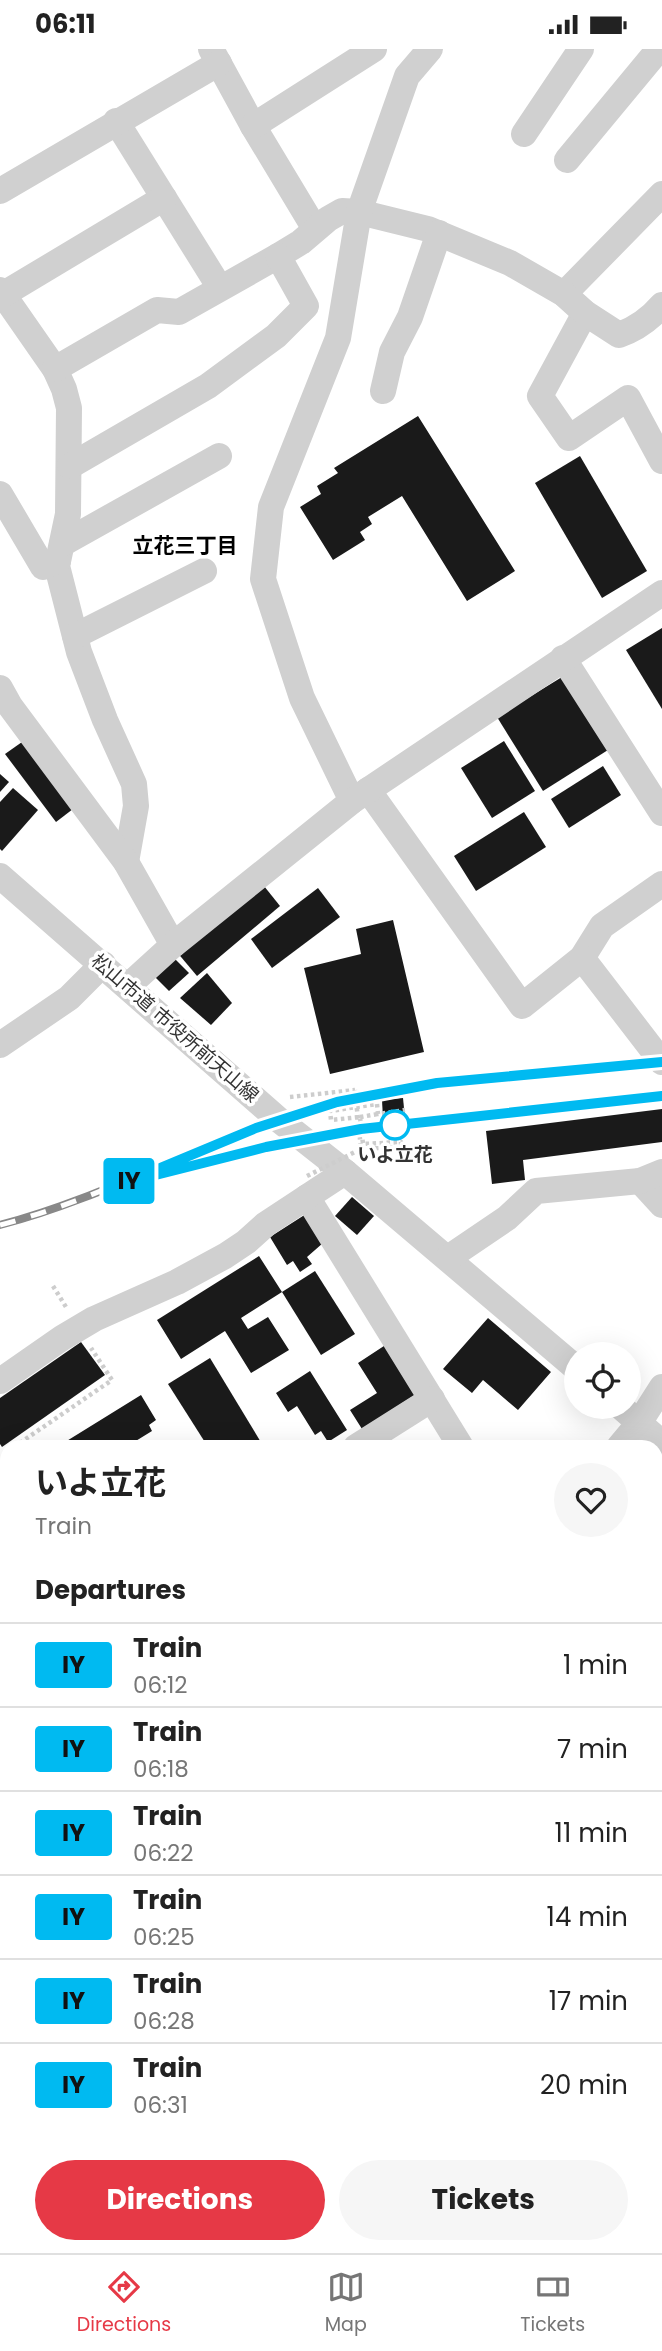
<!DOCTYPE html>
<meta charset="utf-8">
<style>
:root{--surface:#fff;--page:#f6f6f6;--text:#222;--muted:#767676;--line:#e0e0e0;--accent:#e63946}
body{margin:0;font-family:Poppins,"Noto Sans JP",sans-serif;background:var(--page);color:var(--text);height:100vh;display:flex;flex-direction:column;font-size:26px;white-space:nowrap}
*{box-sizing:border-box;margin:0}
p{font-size:23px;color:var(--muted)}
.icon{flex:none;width:38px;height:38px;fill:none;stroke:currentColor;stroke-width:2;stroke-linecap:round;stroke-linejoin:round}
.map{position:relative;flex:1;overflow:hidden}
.sheet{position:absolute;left:0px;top:1391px;width:663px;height:814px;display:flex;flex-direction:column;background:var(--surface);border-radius:21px 21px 0 0;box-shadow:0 7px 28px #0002}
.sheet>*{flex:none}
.badge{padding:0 14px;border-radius:5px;font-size:24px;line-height:46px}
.buttons{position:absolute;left:564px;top:1293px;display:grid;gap:14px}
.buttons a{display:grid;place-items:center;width:77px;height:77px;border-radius:50%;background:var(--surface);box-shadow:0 7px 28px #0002;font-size:35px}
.map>.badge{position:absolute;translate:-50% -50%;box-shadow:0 0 0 4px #fff}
h2{padding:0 35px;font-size:26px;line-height:63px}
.round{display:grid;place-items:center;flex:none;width:74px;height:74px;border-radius:37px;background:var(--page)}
.summary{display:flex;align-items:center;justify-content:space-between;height:119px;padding:0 35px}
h1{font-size:33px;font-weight:700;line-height:52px}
.primary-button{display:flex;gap:14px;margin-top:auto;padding:14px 35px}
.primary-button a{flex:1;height:80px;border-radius:42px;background:var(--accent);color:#fff;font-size:28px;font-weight:700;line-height:80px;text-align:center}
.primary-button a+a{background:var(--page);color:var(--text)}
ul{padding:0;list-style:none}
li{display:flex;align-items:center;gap:21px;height:84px;padding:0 35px;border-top:2px solid var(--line)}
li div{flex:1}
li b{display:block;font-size:26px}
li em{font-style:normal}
li .badge{min-width:77px;font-weight:700;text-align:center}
.status{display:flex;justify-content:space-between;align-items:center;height:49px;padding:0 35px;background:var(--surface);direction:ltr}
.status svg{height:19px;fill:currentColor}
.dock{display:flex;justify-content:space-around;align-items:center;height:98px;border-top:2px solid var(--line);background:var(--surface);font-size:19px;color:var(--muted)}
.dock a{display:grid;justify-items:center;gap:4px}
.dock .selected{color:var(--accent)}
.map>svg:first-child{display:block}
.building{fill:#1a1a1a}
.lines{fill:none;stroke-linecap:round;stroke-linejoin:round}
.path{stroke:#cdcdcd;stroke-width:4.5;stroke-dasharray:3.5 3.5;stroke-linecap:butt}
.minor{stroke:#d0d0d0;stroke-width:26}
.rail-casing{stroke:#888;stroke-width:8}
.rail{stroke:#fff;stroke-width:5;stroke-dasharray:16;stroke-linecap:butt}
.path-bridge{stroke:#cdcdcd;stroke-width:4.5;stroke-dasharray:3.5 3.5;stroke-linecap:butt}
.line-casing{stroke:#fff;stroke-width:16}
.line{stroke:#00baf1;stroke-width:10}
.stop-dot{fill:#fff;stroke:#00baf1;stroke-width:3.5}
.labels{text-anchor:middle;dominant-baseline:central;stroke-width:7;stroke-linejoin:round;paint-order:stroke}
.street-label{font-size:19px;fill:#333;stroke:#fff}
.stop-label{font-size:19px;font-weight:bold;fill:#333;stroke:#fff}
.neighbourhood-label{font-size:21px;font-weight:bold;fill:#000;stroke:#fff}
</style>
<div class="status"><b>06:11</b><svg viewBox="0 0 49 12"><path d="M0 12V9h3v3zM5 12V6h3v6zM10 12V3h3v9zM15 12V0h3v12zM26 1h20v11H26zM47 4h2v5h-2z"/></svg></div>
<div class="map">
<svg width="662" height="2204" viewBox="0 0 662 2204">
<rect width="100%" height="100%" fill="#fff"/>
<g class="building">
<path d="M418,367l97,155 -48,30 -65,-105 -34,21 4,7 -12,8 5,8 -32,20 -33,-53 21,-13 -4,-8 21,-13 -4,-5z"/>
<path d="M580,407l67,115 -45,27 -67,-115z"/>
<path d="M662,579v81l-36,-59z"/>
<path d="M562,628l46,73 -65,41 -46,-74z"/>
<path d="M504,692l31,50 -43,27 -31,-50z"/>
<path d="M22,693l51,67 -17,13 -51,-68z"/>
<path d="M603,717l18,29 -52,33 -18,-29z"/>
<path d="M0,725l9,8 -9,10z"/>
<path d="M13,739l25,22 -36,41 -2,-2v-47z"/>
<path d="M524,763l22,35 -70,44 -22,-35z"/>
<path d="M260,832l20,25 -83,70 -21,-25z"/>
<path d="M318,839l22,29 -68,51 -21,-29z"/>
<path d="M393,871l31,132 -94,22 -26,-106 57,-14 -5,-25z"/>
<path d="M171,906l18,18 -20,18 -17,-17z"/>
<path d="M207,924l25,30 -21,22 -31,-27z"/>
<path d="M403,1049l2,20 -22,1 -1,-19z"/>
<path d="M662,1060v33l-139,18 2,20 -33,4 -6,-53z"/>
<path d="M352,1148l22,19 -17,19 -22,-19z"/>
<path d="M306,1165l17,29 -16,14 5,7 -12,8 -7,-11 -6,4 -17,-28z"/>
<path d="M259,1207l23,36 -41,26 7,11 20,-12 21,33 -38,23 -26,-42 -44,28 -24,-39z"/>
<path d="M315,1222l40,63 -34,21 -39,-63z"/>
<path d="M488,1269l63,54 -33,38 -35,-30 -11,13 -29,-24z"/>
<path d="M81,1293l24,33 -103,72 -2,-3v-46z"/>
<path d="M387,1295l31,49 -56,36 -12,-19 27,-17 -19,-30z"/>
<path d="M210,1309l52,86 -6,3h-48l-40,-63z"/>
<path d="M310,1322l37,59 -19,12 -7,-11 -6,4 -18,-29 -9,6 -12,-19z"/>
<path d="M141,1346l15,25 -7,5 3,6 -26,16h-69z"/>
<path d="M662,2114v51l-6,3v-51z"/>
</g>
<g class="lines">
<g class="path">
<path d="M290,1048l65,-7"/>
<path d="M360,1068l18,-3"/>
<path d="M361,1100l40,-2v-5l-38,2 -3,-27 -29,3 -1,-9 47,-7 1,10 27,-4"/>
<path d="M53,1237l13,21"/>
<path d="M14,1398l98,-67 -21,-32"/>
</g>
<g class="minor">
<path d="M211,0l42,77 62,103"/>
<path d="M116,72l104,167"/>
<path d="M253,77l121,-77"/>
<path d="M524,85l57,-85"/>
<path d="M567,111l87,-105"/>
<path d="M0,142l219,-128"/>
<path d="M0,241l55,79 9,20 5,19 -1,106 -11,52 22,86 26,68 29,64 2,22 -10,56"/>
<path d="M564,245l98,-100"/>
<path d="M2,246l162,-97"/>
<path d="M585,264l-45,83 29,42 59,-40 34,63"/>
<path d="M55,320l102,-59 22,2 99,-56 23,-14 27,-23 14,-8 17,1 69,17 82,34 54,31 21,19 34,22c17,-6 31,-16 43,-30"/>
<path d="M383,342l9,-39 18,-35 29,-84"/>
<path d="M70,417l138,-80 68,-50 30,-30 -28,-50"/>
<path d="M0,445l43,73 15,-6"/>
<path d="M62,495l157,-88"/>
<path d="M75,587l129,-65"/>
<path d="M563,609l99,155"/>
<path d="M0,639l10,18 116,156 47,83"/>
<path d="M368,741l154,216 60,-48 20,-32 60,-42"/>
<path d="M352,752l-50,-103 -39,-119 8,-72 67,-169 21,-126 48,-136 23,-27"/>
<path d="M0,827l279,244 66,52 231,196"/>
<path d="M582,909l80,104"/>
<path d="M128,937l45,-41 179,-144 310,-208"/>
<path d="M0,996l69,-47 34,-34"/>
<path d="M345,1123l-38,25 154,250"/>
<path d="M640,1132l22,24"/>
<path d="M448,1209l59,-40 29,-27 104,-10 22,-9"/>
<path d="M0,1332l62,-43 32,-19 83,-37 48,-26 21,-14 20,-18 41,-27"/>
<path d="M621,1358l41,36"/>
<path d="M356,1398l76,-48"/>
<path d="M619,1398l20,-24 23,-36"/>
<path d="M0,1428l7,7"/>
<path d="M656,1511l6,8"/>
<path d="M0,1580l7,-5"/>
<path d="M0,1668l7,11"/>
<path d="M656,1686l6,8"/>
<path d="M656,1801l6,-4"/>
<path d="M0,1851l7,12"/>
<path d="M656,1907l6,-3"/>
<path d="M656,1971l6,-4"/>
<path d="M0,1994l7,-4"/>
<path d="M656,2087l6,8"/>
<path d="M0,2120l7,-3"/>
<path d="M524,2198l4,6"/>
<path d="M0,2202l1,2"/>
<path d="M98,2204l10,-6"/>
<path d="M260,2204l8,-6"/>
<path d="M651,2204l11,-6"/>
</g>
<g class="rail-casing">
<g id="rail">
<path d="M181,1119c158,-42 319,-55 481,-72"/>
<path d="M0,1176c105,-27 200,-83 304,-114 114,-34 240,-41 358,-49"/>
</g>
</g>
<use href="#rail" class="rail"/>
<path class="path-bridge" d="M307,1127l54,-27 -6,-59"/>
</g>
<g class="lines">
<g class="line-casing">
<path id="line" d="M662,1013l-225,21 -100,19 -81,26 -132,55 142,-36 95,-18 301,-33"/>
</g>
<use href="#line" class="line"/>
</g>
<circle class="stop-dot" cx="395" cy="1076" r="14"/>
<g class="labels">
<g class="street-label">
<text transform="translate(175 979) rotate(41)">松山市道 市役所前天山線</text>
</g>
<g class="stop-label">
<text x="395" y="1105">いよ立花</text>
</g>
<g class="neighbourhood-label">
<text x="185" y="496">立花三丁目</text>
</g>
</g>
</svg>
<div class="buttons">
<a><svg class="icon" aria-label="locate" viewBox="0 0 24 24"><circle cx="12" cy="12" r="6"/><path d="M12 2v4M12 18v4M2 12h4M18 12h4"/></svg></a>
</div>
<b class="badge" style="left:129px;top:1132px;background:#00baf1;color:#111">IY</b>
<section class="sheet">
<div class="summary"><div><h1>いよ立花</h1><p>Train</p></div><a class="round"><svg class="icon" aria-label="heart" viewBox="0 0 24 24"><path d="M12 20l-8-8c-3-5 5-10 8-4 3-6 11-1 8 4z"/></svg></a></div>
<h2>Departures</h2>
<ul>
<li><span class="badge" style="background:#00baf1;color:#111">IY</span><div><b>Train</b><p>06:12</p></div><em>1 min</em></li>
<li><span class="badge" style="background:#00baf1;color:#111">IY</span><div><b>Train</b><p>06:18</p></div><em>7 min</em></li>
<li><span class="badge" style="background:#00baf1;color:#111">IY</span><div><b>Train</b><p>06:22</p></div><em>11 min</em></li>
<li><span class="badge" style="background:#00baf1;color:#111">IY</span><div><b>Train</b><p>06:25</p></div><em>14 min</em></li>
<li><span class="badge" style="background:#00baf1;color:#111">IY</span><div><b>Train</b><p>06:28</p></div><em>17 min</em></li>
<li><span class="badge" style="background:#00baf1;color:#111">IY</span><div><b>Train</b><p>06:31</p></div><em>20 min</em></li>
</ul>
<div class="primary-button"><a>Directions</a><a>Tickets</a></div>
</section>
</div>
<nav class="dock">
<a class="selected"><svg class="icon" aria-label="directions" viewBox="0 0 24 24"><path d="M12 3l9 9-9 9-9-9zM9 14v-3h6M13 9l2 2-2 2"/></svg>Directions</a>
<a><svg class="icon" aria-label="map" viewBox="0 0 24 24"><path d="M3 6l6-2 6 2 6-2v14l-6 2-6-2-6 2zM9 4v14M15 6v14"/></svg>Map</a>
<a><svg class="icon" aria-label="tickets" viewBox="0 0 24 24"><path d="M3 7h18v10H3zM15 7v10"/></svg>Tickets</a>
</nav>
